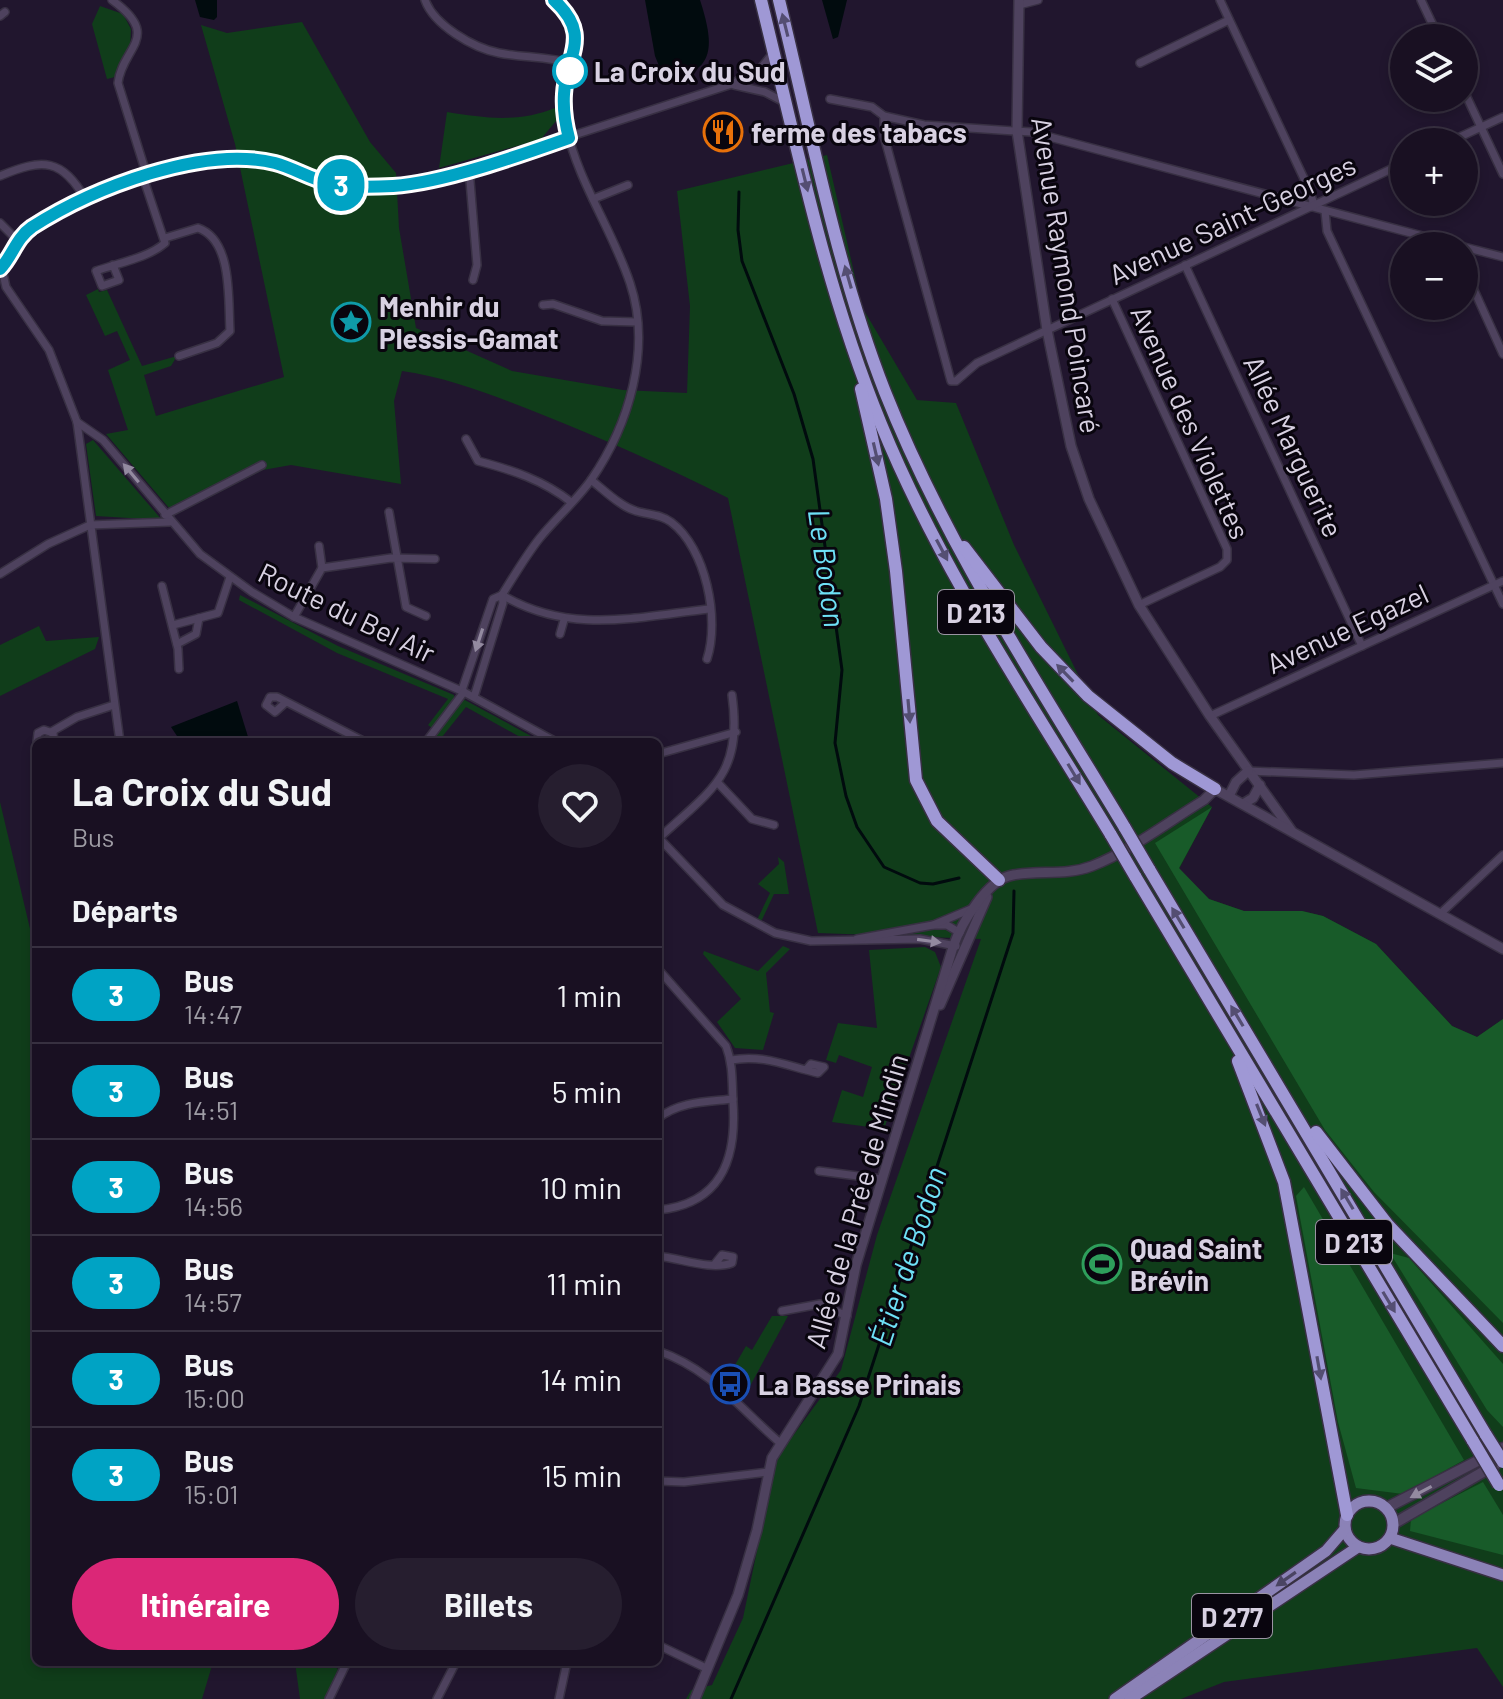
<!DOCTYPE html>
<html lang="fr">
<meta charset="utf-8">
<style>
:root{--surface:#191022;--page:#261e2f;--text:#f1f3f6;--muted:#9f9da5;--line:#373040;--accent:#db2777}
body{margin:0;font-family:Barlow,sans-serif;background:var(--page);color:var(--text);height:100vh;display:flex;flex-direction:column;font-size:30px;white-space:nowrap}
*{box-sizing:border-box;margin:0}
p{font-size:26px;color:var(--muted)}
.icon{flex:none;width:44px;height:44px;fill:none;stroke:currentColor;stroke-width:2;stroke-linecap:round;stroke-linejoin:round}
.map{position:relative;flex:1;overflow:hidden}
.side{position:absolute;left:32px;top:738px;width:630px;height:928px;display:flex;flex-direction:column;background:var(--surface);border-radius:12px;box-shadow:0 4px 12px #0003,0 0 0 2px var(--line)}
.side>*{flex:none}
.badge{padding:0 16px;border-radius:26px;font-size:28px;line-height:52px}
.buttons{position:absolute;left:1390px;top:24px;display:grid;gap:16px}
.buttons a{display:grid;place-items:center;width:88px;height:88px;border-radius:50%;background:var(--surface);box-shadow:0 4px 12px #0003,0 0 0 2px var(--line);font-size:40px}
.map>.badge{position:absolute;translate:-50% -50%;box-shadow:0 0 0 4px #fff}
h2{padding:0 40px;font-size:30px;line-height:72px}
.round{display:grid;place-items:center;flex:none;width:84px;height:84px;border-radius:42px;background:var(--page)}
.head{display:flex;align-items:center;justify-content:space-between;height:136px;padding:0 40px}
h1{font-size:38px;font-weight:700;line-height:60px}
.action{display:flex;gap:16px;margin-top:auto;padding:16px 40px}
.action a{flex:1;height:92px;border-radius:48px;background:var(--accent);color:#fff;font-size:32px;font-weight:700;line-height:92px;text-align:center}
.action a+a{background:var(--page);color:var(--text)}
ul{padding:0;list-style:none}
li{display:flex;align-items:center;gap:24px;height:96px;padding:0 40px;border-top:2px solid var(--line)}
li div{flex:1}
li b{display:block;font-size:30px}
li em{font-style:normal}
li .badge{min-width:88px;font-weight:700;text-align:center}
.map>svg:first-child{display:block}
.green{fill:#103d1a}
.forest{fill:#185b29}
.water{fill:#010b0e}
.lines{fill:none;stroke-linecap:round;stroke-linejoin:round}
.stream{stroke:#010b0e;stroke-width:3}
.minor-casing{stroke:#383043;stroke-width:10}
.tertiary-casing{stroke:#383043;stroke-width:12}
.secondary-casing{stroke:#383043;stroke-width:13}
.primary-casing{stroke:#383043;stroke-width:14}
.trunk-casing{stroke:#383043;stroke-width:15}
.minor{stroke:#4e425e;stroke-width:7}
.tertiary{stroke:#4e425e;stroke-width:9}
.secondary{stroke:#4e425e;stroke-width:10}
.primary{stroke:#8b82b7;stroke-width:11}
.trunk{stroke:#9f98d5;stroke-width:12}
.trunk-bridge-casing{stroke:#383043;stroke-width:15;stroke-linecap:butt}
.trunk-bridge{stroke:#9f98d5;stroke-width:12}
.oneway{fill:#544e72}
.oneway2{fill:#938aa0}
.oneway3{fill:#4a4462}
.line-casing{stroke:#fff;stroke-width:18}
.line{stroke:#00a3c4;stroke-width:12}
.stop-dot{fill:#fff;stroke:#00a3c4;stroke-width:4}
.labels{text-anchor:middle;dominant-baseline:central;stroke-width:6;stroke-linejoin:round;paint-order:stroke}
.shield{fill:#09050e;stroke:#9a94a2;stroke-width:2}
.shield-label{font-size:26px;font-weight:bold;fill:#d8d1e2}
.stop-label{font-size:28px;font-weight:bold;fill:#d8d1e2;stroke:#09050e;text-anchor:start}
.poi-label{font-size:28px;font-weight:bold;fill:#d8d1e2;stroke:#09050e;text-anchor:start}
.street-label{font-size:28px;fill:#d8d1e2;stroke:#09050e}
.water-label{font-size:30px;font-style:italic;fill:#6ee1f6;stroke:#09050e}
</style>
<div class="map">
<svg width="1503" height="1699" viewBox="0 0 1503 1699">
<rect width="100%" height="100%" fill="#21162e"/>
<g class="green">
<path d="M100,6l23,8 8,15 -1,22 -3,-1 -12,27 -8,2 -15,-55z"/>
<path d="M302,22l68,120 26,31 3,55 17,100 96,43 111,19 64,3 3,-87 -13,-115 150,-36 35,152 55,93 39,3 58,142 84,170 114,92 -33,62 30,30 35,12h58l21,5 53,28 76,82 25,11 26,-18v668l-26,-39 -253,34 -43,17h-495l5,-9 21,-5 31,-67 33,-159 65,-89 36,-135 104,-296 -163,-6 -90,-435c-61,-31 -122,-58 -185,-83 -46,-18 -92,-37 -141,-44l-8,30 7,83 -110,-19 -28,5 -88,45 -69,-81 22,-4 -20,-60 22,-10 -13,-29 -12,5 -19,-41 12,-6 1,3 8,-2 35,76 35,-10 -6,10 -27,9 12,41 128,-39 -49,-233 -34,-119 26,8z"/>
<path d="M555,108l1,13 -15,18 -102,29 8,-56c38,6 71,11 108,-4z"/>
<path d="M93,440l69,80 -66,-4 -10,-72z"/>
<path d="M240,595l98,51 116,49v5l-21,29 -5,-4 20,-26 -111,-46 -98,-53z"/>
<path d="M39,626l7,15 53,-4 -4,12 -95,47v-51z"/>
<path d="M463,699l79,43h-13l-63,-35 -28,35h-7z"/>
<path d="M0,802l36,152v708h177l-11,37h-202z"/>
<path d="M778,857l6,5 5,32h-15l-13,28 -4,-2 13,-27 -12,-9 21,-20z"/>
<path d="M783,946l7,3 -24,24 4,39 4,1 -11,37 -28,-2 -18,-26 24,-23 -38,-45 1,-3 54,20z"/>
<path d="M925,947l10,5 6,15 -57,162 -52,-7 10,-32 21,7 9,-30 -33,-12 -3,8 -10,-3 12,-37 39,5 -8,-78z"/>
<path d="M772,1316h16l-46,85 -17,-19 21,-36 6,4z"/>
<path d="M295,1662h30l13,7 -13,30h-25z"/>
</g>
<g class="forest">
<path d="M1212,807l-33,61 30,31 35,12h58l21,5 53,28 76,82 25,11 26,-18v304l-129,-131 -49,-62 -170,-287z"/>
<path d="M1304,1187l160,273 -61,34 -47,-6 -18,-66 -42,-226z"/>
<path d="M1390,1253l19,5 94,106v63l-16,-17z"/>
<path d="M1483,1482l20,33v40l-93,-24 1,-12z"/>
</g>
<g class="water">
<path d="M195,0h22v17l-3,3 -14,-3z"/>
<path d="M645,0h55c13,41 19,75 -36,78l-9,-22z"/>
<path d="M822,0h25l-9,37 -5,2z"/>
<path d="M237,701l12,39 -5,2h-63l-10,-15z"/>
</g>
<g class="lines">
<g class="stream">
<path d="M739,192l-1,38 4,31 52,133 19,65 29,211 -7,73 11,53 11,31 27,40 36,16 13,1 26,-6"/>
<path d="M731,1699l128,-293 154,-473 1,-42"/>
</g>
<g class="minor-casing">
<g id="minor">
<path d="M112,0c51,37 10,47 6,83l29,93"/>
<path d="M425,0c9,25 48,48 74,53 25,5 49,3 74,11"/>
<path d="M1220,0l87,185 6,16 -2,6"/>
<path d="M1421,0l18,38"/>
<path d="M1019,5l19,-5"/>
<path d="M0,16l5,-4"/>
<path d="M1140,63l89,-43"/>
<path d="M734,85l31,7 21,11"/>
<path d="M1464,91l39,83"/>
<path d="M830,99l42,8 12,9 40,9 107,7 429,114"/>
<path d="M884,116v20l67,245h5l21,-18 427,-200"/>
<path d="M1449,142l54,-25"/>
<path d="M469,169l8,96 -4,15"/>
<path d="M0,176c43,-18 62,-18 86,24"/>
<path d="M593,199l35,-14"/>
<path d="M1325,211l2,20 176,373"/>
<path d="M0,223l17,17"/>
<path d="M165,238l33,-10c35,12 30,72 32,103l-13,12 -38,13"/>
<path d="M1464,247l39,10"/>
<path d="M113,265l6,15 -17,6 -6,-15c22,-8 52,-13 69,-28l-22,-66"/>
<path d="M1185,265l177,381"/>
<path d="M1464,268l39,86"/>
<path d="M2,269l15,-29 15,-13 92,-44 66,-19 40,-6 44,5 59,22 62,1 74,-17 263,-85 29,-16 12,-15"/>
<path d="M2,269l4,18 43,63 28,72 43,320"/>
<path d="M1112,299l115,250v11l-7,7 -81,38"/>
<path d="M543,305l10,-1 49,17 35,1"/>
<path d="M77,422l26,18 97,114 52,38 42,25 170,75 92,50"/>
<path d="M466,439l12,22c34,9 65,19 93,41"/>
<path d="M591,480c13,10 30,27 45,31 13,4 24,3 35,11 35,26 49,97 36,137"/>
<path d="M389,512l17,95 20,9"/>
<path d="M165,515l97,-50"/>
<path d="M319,546l3,22"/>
<path d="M0,574l48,-30 42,-19 80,-3"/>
<path d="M162,586l16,63 1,20"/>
<path d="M502,595c68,40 134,22 207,14"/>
<path d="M294,617l28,-49 69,-10 44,1"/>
<path d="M173,625l45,-12 12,-36"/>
<path d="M560,634l4,-14"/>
<path d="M177,644l19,-10 3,-16"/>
<path d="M462,690l31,-91 9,-4c12,-19 23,-38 37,-56 16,-20 37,-38 52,-59 38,-55 61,-131 39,-197 -18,-54 -52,-101 -64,-157 -10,-48 31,-85 -12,-126"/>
<path d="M474,697l29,-94 -1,-8"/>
<path d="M286,702l-11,10 -9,-7 4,-8h7l88,45"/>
<path d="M1210,716l293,-135"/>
<path d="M51,732l26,-15 37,-12"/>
<path d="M37,742l1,-9 6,-3 9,3 1,9"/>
<path d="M426,742l38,-50"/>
<path d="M658,754l78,-22"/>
<path d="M1248,771l106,4 149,-12"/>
<path d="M718,783l34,36 22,6"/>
<path d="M658,837l65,68 52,28 36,8 109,-2 36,7"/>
<path d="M658,839c54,-50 85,-64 74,-144"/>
<path d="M1440,914l63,-59"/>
<path d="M933,925h14l13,8"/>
<path d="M857,939l76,-14 38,-16"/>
<path d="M658,969l68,77c7,18 6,36 7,56 4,56 -11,102 -75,108"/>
<path d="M731,1060c32,-6 56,6 87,13l6,-6 -13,-3 -5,6"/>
<path d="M658,1118c23,-17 47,-16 75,-19"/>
<path d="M819,1171l62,8"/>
<path d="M658,1255l6,2c21,3 48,13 68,6l1,-6 -11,-2 -8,10"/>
<path d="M782,1311l38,-7 27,12"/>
<path d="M658,1351c51,17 81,56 121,91"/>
<path d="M658,1481l26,1 84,-10"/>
<path d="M658,1645l50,24"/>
<path d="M329,1699l18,-37"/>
<path d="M437,1699l19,-37"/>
<path d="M559,1699l8,-37"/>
</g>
</g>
<g class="tertiary-casing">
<g id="tertiary">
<path d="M1019,0l-2,131 30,199 24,116 18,53 50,106 71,111 81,114"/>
<path d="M1229,796l7,-14 12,-11"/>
<path d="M1243,804l10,-6 7,-13"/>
<path d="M940,1005l47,-108"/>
<path d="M695,1699l43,-104 19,-65 15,-72 66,-104 18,-89 97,-318c8,-23 34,-68 60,-72 27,-5 53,1 79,-9 40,-16 76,-44 112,-66l11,-11 288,160"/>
</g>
</g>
<g class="secondary-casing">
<g id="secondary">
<path d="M1386,1508l117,-60"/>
<path d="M1393,1524l102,-59"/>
</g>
</g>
<g class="primary-casing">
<g id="primary">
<circle cx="1369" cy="1525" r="24"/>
<path d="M1390,1538l113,37"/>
<path d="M1115,1699l211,-148 19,-22"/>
<path d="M1130,1699l228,-152"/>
</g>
</g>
<g class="trunk-casing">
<g id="trunk">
<path d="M761,0c35,142 64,288 120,424 59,145 149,277 230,411"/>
<path d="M779,0c32,131 57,267 106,392 61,154 155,294 240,436"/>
<path d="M861,389l25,110 10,72 20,209 21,41 62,59"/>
<path d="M964,547l77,100 47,49 84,67 43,26"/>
<path d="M1149,869l337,566"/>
<path d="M1135,876l338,565"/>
<path d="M1238,1061l46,121 63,333"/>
<path d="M1316,1132l72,93 115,121"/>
</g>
</g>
<use href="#minor" class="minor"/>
<use href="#tertiary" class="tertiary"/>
<use href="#secondary" class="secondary"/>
<use href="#primary" class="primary"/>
<use href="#trunk" class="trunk"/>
<g class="trunk-bridge-casing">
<g id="trunk-bridge">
<path d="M1125,828l24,41"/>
<path d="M1111,835l24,41"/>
<path d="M1486,1435l17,27"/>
<path d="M1473,1441l26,44"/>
</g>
</g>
<use href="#trunk-bridge" class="trunk-bridge"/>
</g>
<defs><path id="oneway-solid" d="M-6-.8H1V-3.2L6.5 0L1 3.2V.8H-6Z" transform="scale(2)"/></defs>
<g class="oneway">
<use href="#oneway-solid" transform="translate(785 25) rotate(-104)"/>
<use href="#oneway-solid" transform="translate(805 180) rotate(76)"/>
<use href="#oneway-solid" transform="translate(848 277) rotate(-106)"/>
<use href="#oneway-solid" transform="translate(876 454) rotate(77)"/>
<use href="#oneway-solid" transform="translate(942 550) rotate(62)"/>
<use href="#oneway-solid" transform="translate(1065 673) rotate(-134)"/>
<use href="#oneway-solid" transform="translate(909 711) rotate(85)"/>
<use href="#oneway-solid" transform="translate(1074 774) rotate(59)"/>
<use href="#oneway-solid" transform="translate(1178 918) rotate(-121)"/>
<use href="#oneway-solid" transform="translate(1237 1016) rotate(-121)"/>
<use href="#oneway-solid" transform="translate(1261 1115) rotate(68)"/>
<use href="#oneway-solid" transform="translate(1347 1199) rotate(-121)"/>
<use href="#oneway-solid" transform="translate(1389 1302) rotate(59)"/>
<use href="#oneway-solid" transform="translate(1319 1368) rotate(80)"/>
</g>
<g class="oneway2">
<use href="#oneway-solid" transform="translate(131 473) rotate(-130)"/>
<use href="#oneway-solid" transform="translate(479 640) rotate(108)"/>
<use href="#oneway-solid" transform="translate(929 941) rotate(8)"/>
<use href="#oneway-solid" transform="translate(1421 1492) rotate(152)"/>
</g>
<use class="oneway3" href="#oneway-solid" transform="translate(1286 1579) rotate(145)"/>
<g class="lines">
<g class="line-casing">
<path id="line" d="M0,269c12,-12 16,-31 32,-42 61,-39 171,-82 243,-64 19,5 37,17 57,21 18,4 43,3 61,2 49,-3 128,-31 176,-48 -4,-15 -6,-29 -5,-44 2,-39 29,-58 -10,-94"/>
</g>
<use href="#line" class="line"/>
</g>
<defs>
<g id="restaurant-ring" transform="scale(2)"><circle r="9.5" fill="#09050e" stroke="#e8710a" stroke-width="1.5"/><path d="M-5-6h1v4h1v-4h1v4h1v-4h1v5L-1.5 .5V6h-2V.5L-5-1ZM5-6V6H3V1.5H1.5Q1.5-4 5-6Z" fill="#e8710a"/></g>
<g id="sight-ring" transform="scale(2)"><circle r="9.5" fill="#09050e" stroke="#0f9aa8" stroke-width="1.5"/><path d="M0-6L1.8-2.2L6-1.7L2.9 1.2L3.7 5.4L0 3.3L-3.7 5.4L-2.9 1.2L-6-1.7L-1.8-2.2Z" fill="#0f9aa8"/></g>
<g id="stadium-ring" transform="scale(2)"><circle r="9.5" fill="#09050e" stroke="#2e9e5b" stroke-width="1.5"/><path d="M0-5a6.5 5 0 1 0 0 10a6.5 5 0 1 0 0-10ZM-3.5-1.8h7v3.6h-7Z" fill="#2e9e5b"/></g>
<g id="bus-ring" transform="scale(2)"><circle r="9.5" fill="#09050e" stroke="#1a4fb4" stroke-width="1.5"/><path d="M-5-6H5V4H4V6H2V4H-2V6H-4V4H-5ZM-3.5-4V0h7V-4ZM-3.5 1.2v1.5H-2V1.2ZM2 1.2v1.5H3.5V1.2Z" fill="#1a4fb4"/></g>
</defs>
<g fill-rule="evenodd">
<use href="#restaurant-ring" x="723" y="132"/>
<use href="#sight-ring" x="351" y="322"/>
<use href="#stadium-ring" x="1102" y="1264"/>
<use href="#bus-ring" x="730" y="1384"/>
</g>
<circle class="stop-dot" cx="570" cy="71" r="16"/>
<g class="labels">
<g class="shield">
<rect x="938" y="590" width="76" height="44" rx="6"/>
<rect x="1316" y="1220" width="76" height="44" rx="6"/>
<rect x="1192" y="1594" width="80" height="44" rx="6"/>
</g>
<g class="shield-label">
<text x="976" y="612">D 213</text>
<text x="1354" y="1242">D 213</text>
<text x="1232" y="1616">D 277</text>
</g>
<g class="stop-label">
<text x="594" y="71">La Croix du Sud</text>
</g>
<g class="poi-label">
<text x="751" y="132">ferme des tabacs</text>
<text x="379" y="306">Menhir du<tspan x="379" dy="32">Plessis-Gamat</tspan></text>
<text x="1130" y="1248">Quad Saint<tspan x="1130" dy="32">Brévin</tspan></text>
<text x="758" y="1384">La Basse Prinais</text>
</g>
<g class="street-label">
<text transform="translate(1232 219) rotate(-25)">Avenue Saint-Georges</text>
<text transform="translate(1067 275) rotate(81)">Avenue Raymond Poincaré</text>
<text transform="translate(1191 422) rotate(66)">Avenue des Violettes</text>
<text transform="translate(1294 446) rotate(65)">Allée Marguerite</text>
<text transform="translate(347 612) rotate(26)">Route du Bel Air</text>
<text transform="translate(1347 628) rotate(-25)">Avenue Egazel</text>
<text transform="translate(856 1201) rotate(-74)">Allée de la Prée de Mindin</text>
</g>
<g class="water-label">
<text transform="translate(828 568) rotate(82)">Le Bodon</text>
<text transform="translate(907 1256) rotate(-72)">Étier de Bodon</text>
</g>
</g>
</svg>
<div class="buttons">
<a><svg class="icon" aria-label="layers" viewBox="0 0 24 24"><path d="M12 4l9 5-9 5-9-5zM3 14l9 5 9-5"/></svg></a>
<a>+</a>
<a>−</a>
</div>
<b class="badge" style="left:341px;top:185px;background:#00a3c4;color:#fff">3</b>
<section class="side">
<div class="head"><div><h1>La Croix du Sud</h1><p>Bus</p></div><a class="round"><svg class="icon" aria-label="heart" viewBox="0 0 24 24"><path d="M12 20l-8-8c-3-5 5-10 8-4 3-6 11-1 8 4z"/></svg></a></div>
<h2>Départs</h2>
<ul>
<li><span class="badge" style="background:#00a3c4;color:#fff">3</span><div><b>Bus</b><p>14:47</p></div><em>1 min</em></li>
<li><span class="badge" style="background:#00a3c4;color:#fff">3</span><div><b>Bus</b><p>14:51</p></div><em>5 min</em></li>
<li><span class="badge" style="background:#00a3c4;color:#fff">3</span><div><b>Bus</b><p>14:56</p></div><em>10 min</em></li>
<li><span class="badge" style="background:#00a3c4;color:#fff">3</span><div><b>Bus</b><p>14:57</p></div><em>11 min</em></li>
<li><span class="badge" style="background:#00a3c4;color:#fff">3</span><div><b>Bus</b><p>15:00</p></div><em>14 min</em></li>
<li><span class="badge" style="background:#00a3c4;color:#fff">3</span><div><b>Bus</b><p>15:01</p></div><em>15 min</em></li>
</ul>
<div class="action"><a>Itinéraire</a><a>Billets</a></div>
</section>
</div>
